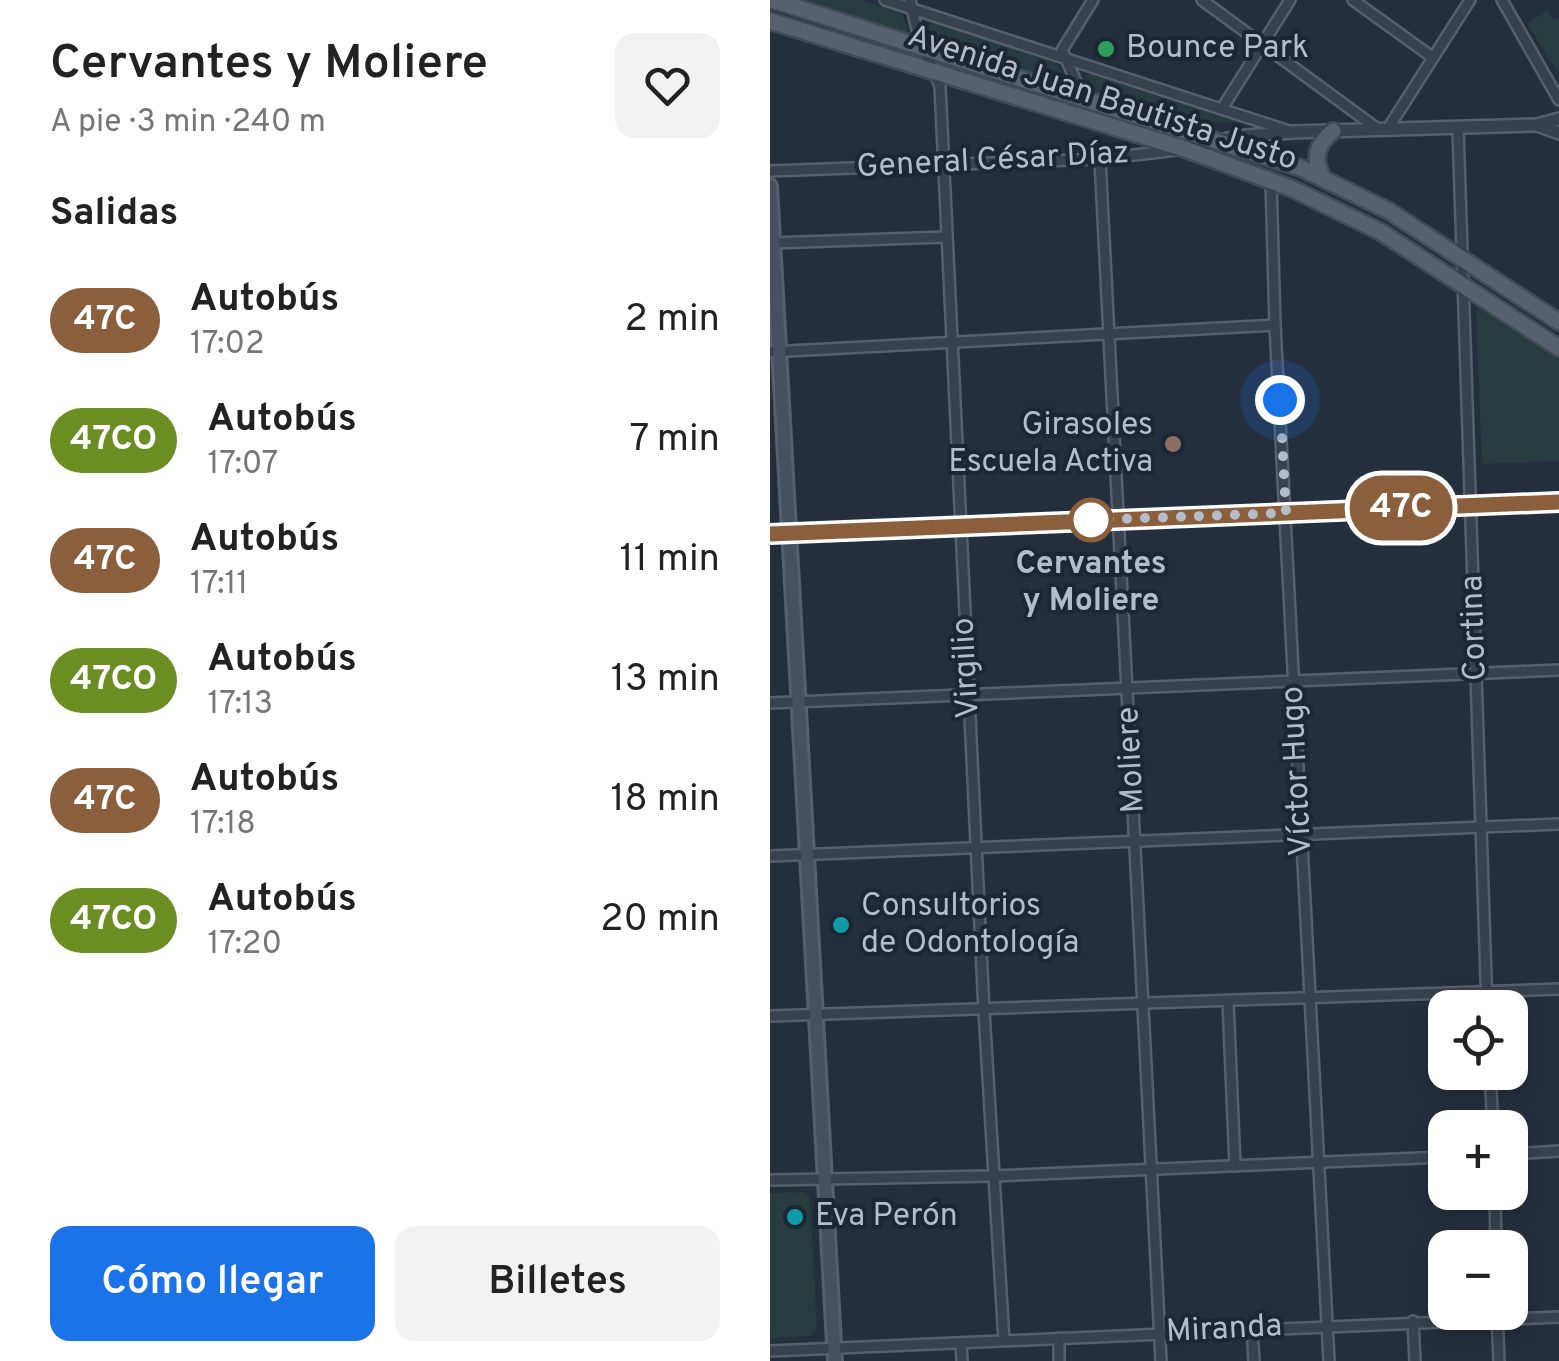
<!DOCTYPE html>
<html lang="es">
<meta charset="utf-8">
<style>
:root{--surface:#fff;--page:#f2f2f2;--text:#222;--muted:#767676;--accent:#1a73e8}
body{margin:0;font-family:Overpass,sans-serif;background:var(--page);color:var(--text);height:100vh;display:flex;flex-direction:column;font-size:38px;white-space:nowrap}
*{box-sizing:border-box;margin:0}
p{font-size:32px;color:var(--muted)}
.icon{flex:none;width:55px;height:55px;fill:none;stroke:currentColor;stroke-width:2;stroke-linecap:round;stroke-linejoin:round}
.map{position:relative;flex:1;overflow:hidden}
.side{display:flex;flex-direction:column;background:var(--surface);width:770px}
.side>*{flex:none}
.badge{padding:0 20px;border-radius:32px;font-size:35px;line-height:65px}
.buttons{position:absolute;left:658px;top:990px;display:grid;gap:20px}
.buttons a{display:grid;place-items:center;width:100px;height:100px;border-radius:20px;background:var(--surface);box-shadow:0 5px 15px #0003;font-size:50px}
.you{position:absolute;width:50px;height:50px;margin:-25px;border:8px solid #fff;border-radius:50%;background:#1a73e8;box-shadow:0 0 0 15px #1a73e833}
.map>.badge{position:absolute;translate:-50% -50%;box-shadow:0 0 0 5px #fff}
h2{padding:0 50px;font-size:38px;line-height:90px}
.round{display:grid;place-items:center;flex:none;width:105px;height:105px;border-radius:20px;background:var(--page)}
.summary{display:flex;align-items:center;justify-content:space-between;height:170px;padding:0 50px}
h1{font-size:48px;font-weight:600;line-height:75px}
.action{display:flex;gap:20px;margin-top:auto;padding:20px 50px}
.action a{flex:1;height:115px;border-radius:20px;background:var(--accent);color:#fff;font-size:40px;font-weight:600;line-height:115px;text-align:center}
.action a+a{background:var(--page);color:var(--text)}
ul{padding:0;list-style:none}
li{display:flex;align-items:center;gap:30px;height:120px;padding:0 50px}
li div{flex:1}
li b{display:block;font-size:38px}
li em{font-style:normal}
li .badge{min-width:110px;font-weight:700;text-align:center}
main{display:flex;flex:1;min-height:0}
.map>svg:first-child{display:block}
.green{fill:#263c3f}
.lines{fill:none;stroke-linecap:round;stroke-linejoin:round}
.minor-casing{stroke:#565f6c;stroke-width:14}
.tertiary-casing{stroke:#565f6c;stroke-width:16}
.secondary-casing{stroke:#565f6c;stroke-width:18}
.primary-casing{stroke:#414a57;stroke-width:20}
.minor{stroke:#38414e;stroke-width:9}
.tertiary{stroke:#38414e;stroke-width:11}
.secondary{stroke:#465061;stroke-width:12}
.primary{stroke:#56606e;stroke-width:15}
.line-casing{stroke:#fff;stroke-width:22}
.line{stroke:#8b5e3c;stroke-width:15}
.walk{stroke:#b4bcc9;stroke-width:10;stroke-dasharray:0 18}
.leisure-dot{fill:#2e9e5b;stroke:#1d2633;stroke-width:4}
.education-dot{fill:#8d6e63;stroke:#1d2633;stroke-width:4}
.stop-dot{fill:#fff;stroke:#8b5e3c;stroke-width:5}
.culture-dot{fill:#0f9aa8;stroke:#1d2633;stroke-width:4}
.labels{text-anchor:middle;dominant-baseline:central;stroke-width:8;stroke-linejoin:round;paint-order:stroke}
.poi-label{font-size:32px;fill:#b4bcc9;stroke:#1d2633;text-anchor:start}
.street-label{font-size:32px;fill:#b4bcc9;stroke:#1d2633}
.stop-label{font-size:32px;font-weight:bold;fill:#b4bcc9;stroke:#1d2633}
</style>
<main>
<section class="side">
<div class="summary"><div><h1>Cervantes y Moliere</h1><p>A pie · 3 min · 240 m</p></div><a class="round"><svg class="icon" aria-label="heart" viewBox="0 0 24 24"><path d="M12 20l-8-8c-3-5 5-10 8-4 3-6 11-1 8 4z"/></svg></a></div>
<h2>Salidas</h2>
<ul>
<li><span class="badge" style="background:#8b5e3c;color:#fff">47C</span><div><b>Autobús</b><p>17:02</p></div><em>2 min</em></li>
<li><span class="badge" style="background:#6b8e23;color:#fff">47CO</span><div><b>Autobús</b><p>17:07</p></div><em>7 min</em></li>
<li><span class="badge" style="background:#8b5e3c;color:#fff">47C</span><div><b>Autobús</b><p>17:11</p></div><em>11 min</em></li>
<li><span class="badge" style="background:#6b8e23;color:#fff">47CO</span><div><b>Autobús</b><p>17:13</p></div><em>13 min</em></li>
<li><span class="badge" style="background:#8b5e3c;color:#fff">47C</span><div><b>Autobús</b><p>17:18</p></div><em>18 min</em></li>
<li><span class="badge" style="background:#6b8e23;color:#fff">47CO</span><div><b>Autobús</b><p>17:20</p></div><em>20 min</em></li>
</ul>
<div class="action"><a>Cómo llegar</a><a>Billetes</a></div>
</section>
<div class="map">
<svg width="789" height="1361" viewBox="0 0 789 1361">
<rect width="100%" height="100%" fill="#242f3e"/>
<g class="green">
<path d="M19,0h73l40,13 6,17 -5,4z"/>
<path d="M777,10l7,10 5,-2v56l-32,-50z"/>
<path d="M164,22l120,38 10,16 -8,7 -123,-38 -5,-19z"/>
<path d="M325,72l156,50 -69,1 -89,-28 -5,-8 -1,-12z"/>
<path d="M709,308l80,51v102l-77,3 -6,-151z"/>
<path d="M34,1192l6,5 7,132 -6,7 -41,2v-145z"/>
</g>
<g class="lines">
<g class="minor-casing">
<g id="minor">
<path d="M115,0l404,131"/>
<path d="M140,0l8,34 22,52 44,925 20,330"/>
<path d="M432,0l177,130"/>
<path d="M583,0l79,57"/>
<path d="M732,0l57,100"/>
<path d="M313,97l-21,-47 31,-50"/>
<path d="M453,107l67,-107"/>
<path d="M688,129l29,879"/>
<path d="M617,130l83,-130"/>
<path d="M330,159l61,1202"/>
<path d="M0,171l330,-12 77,-9"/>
<path d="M501,180l4,145 54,1036"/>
<path d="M3,243l172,-6"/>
<path d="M0,352l505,-27"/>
<path d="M0,534l789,-32"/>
<path d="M0,703l789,-33"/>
<path d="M0,856l789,-32"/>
<path d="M458,1001l7,165"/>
<path d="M0,1016l789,-27"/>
<path d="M720,1072l3,56"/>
<path d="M740,1154l49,-3"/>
<path d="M0,1180l223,-4 452,-19"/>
<path d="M725,1192l1,56"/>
<path d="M727,1312l2,49"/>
<path d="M643,1321l2,40"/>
<path d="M482,1328l2,33"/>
<path d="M289,1338v23"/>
<path d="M191,1343l1,18"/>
<path d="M0,1351l789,-34"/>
</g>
</g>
<g class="tertiary-casing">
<g id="tertiary">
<path d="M767,125l22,8"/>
<path d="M415,149l51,-12 56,-5 245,-7 22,-6"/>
</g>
</g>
<g class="secondary-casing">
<path id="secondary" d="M0,186l65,1175"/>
</g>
<g class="primary-casing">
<g id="primary">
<path d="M3,0l528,168 88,43 170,111"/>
<path d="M0,21l415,128 108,40 88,43 178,116"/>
<path d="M553,178c-11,-20 -6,-34 10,-47"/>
</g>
</g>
<use href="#minor" class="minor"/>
<use href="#tertiary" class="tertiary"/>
<use href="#secondary" class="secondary"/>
<use href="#primary" class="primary"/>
</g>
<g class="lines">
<g class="line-casing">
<path id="line" d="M0,534l789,-32"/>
</g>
<use href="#line" class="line"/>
<path class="walk" d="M321,520l195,-7 -6,-113"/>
</g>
<circle class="leisure-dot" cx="336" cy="49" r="10"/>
<circle class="education-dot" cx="403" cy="444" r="10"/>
<circle class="stop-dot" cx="321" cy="520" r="20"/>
<g class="culture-dot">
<circle cx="71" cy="925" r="10"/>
<circle cx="25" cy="1217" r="10"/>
</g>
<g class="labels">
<g class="poi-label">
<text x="356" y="49">Bounce Park</text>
<text x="383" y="426" text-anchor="end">Girasoles<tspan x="383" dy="37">Escuela Activa</tspan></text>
<text x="91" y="907">Consultorios<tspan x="91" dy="37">de Odontología</tspan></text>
<text x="45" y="1217">Eva Perón</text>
</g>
<g class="street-label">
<text transform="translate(332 99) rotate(18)">Avenida Juan Bautista Justo</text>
<text transform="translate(223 161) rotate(-3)">General César Díaz</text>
<text transform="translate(705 628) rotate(-92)">Cortina</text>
<text transform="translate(197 668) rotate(-93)">Virgilio</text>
<text transform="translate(362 760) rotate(-93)">Moliere</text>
<text transform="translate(528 771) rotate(-93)">Víctor Hugo</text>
<text transform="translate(454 1330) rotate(-3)">Miranda</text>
</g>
<g class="stop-label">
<text x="321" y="565">Cervantes<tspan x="321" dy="37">y Moliere</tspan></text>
</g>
</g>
</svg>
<div class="buttons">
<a><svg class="icon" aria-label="locate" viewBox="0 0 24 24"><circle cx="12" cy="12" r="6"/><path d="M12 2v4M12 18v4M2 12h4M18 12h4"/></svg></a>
<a>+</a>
<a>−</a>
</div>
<div class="you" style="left:510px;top:400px"></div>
<b class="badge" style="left:631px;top:508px;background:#8b5e3c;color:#fff">47C</b>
</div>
</main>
